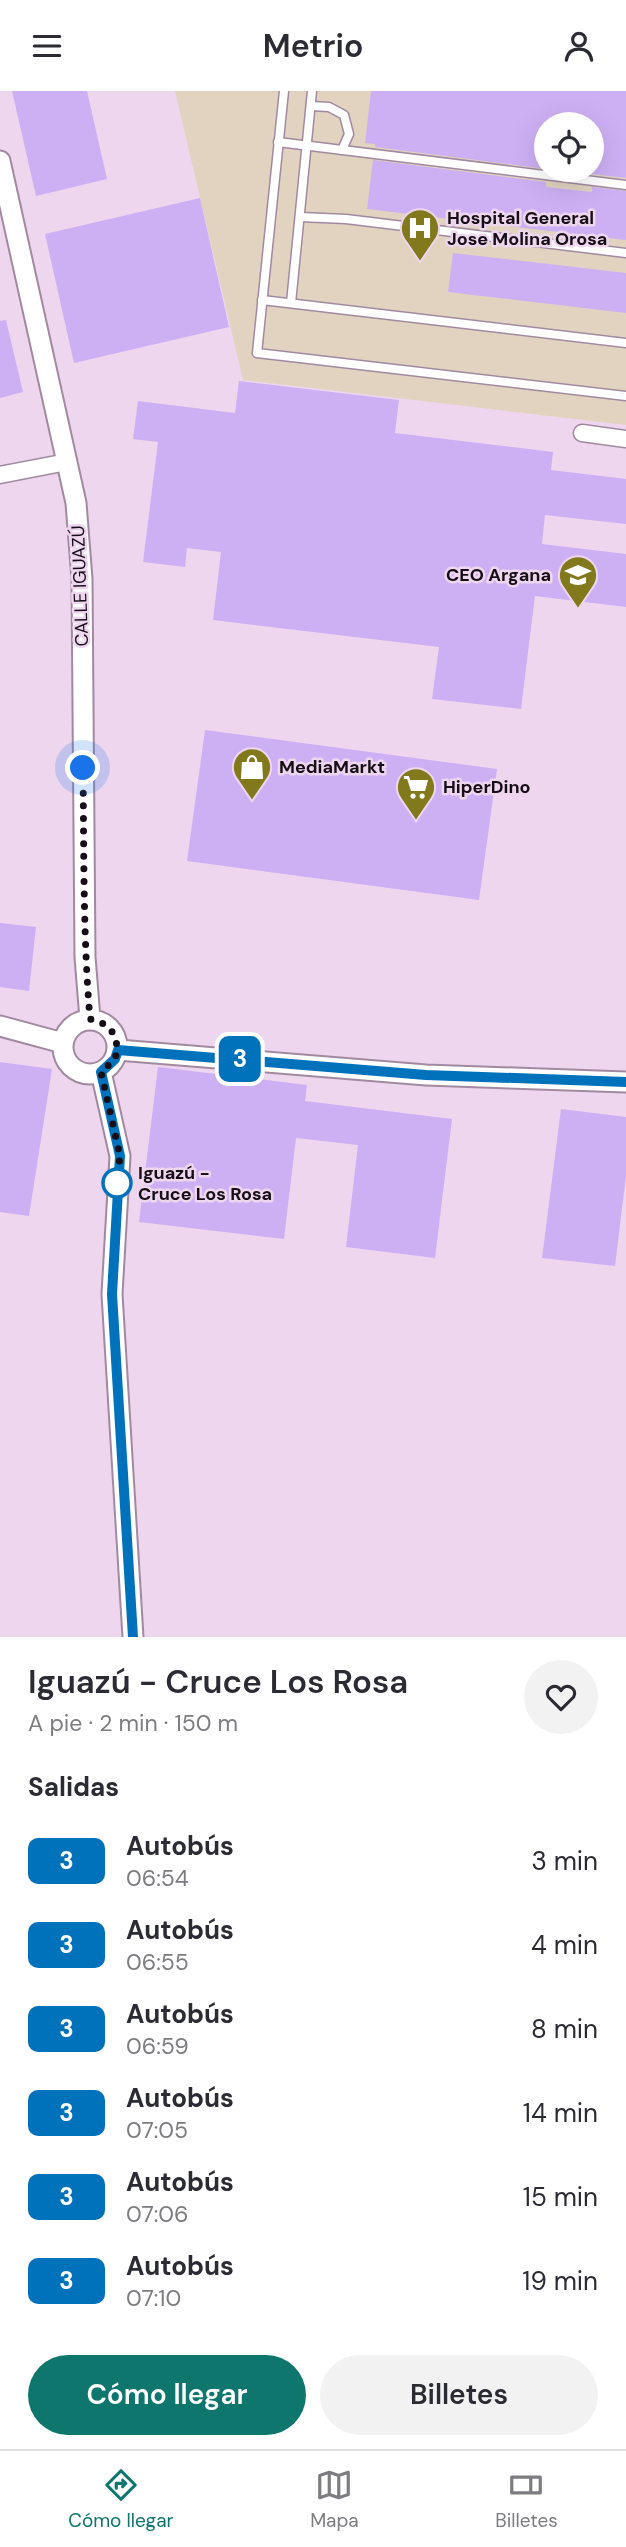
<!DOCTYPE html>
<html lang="es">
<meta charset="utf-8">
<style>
:root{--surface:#fff;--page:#f2f2f3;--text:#2b2b33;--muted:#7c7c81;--line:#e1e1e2;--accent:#0f766e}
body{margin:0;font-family:"DM Sans",sans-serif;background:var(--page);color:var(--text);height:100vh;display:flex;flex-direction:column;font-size:26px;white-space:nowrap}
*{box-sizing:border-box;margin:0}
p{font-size:23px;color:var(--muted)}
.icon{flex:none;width:38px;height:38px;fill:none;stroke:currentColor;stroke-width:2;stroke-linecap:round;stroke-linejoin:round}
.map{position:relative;height:1546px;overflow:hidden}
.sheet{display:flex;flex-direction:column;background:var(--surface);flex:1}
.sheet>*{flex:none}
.badge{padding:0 14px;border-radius:10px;font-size:24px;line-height:46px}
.fabs{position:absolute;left:534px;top:21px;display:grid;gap:14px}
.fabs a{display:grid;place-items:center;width:70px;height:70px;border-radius:50%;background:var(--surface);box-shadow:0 7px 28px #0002;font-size:35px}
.you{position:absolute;width:35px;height:35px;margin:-18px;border:5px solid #fff;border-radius:50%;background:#1a73e8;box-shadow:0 0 0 10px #1a73e833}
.map>.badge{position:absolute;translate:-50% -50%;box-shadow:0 0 0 4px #fff}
h2{padding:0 28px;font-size:26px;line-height:63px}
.round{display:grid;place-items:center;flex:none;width:74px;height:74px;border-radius:37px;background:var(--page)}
.headline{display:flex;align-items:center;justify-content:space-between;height:119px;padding:0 28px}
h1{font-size:33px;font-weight:600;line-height:52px}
.button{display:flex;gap:14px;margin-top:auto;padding:14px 28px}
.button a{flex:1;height:80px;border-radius:42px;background:var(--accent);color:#fff;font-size:28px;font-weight:600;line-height:80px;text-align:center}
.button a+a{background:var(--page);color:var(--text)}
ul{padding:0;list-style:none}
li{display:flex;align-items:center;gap:21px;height:84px;padding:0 28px}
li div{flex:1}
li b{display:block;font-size:26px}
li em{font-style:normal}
li .badge{min-width:77px;font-weight:700;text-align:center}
header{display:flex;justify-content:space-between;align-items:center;height:91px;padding:0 28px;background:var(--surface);font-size:32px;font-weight:600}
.tab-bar{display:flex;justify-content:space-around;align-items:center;height:98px;border-top:2px solid var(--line);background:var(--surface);font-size:19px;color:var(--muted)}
.tab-bar a{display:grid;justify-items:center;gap:4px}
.tab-bar .active{color:var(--accent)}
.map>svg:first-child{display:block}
.medical{fill:#e1d3c0;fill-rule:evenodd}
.building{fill:#cdb0f4}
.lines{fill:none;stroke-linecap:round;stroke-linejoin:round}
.service-casing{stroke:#a18aa0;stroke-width:11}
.minor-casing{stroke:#a18aa0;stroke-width:19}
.tertiary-casing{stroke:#a18aa0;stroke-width:23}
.service{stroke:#fff;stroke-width:8}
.minor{stroke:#fff;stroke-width:16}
.tertiary{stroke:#fff;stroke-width:19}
.line-casing{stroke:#fff;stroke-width:16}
.line{stroke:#0072bc;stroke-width:10}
.walk{stroke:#160e16;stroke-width:7;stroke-dasharray:0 12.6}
.stop-dot{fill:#fff;stroke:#0072bc;stroke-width:3.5}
.labels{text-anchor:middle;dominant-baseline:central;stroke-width:5;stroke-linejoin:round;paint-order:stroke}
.poi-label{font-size:18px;font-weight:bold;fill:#160e16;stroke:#eed6ee;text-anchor:start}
.street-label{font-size:18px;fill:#160e16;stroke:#eed6ee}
.stop-label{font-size:18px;font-weight:bold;fill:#160e16;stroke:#eed6ee;text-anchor:start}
</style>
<header><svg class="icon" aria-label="menu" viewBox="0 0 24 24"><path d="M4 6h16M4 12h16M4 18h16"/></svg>Metrio<svg class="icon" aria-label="person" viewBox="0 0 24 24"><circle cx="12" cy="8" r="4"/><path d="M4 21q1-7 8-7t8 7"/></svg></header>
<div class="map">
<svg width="626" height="1546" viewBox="0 0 626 1546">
<rect width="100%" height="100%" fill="#eed6ee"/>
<path class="medical" d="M175,0h451v334l-383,-45zM546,33h46v46h-46z"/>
<g class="building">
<path d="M12,0h75l20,88 -71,17z"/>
<path d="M371,0h255v87l-34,-4v-50h-46v45l-171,-22v-3l-10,-1z"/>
<path d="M373,69l173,22v5l46,5v-5l34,4v49l-259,-31z"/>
<path d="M200,107l29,129 -155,36 -29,-129z"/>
<path d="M453,162l173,20v40l-178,-21z"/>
<path d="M6,229l17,72 -23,6v-77z"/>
<path d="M239,290l160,19 -4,33 158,19 -2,18 75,9v45l-81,-9 -3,29 84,10v53l-91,-11 -14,113 -89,-10 7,-52 -226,-27 8,-68 -34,-4 -2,19 -42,-5 15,-120 -25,-3 5,-38 97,12z"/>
<path d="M205,639l292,39 -18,131 -292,-39z"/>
<path d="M0,832l36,4 -7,64 -29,-4z"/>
<path d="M0,971l52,7 -23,147 -29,-4z"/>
<path d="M158,976l149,18 -2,16 147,18 -17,139 -89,-11 12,-102 -62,-7 -12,101 -145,-17z"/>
<path d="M561,1018l65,8v59l-11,90 -73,-8z"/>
</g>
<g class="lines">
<g class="service-casing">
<g id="service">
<path d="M284,0l-27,262 369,43"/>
<path d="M311,15l18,1 15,8 5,19 -7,16"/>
<path d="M278,51l348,43"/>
<path d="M300,126l46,2 280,34"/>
<path d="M262,209l364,43"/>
<path d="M291,212l21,-212"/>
</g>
</g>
<g class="minor-casing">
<g id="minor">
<path d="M582,342l44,6"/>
<path d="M0,384l67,-13"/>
</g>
</g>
<g class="tertiary-casing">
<g id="tertiary">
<path d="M0,70l76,342 6,76 3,378 5,62"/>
<circle cx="90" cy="956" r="27"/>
<path d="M0,935l63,17"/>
<path d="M118,959l308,25 200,7"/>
<path d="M101,981l19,84 -8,138 21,343"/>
</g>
</g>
<use href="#service" class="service"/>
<use href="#minor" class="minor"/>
<use href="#tertiary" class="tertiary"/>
</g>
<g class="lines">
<g class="line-casing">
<path id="line" d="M133,1546l-21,-343 8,-138 -19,-84 14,-13 3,-9 308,25 200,7"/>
</g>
<use href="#line" class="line"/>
<path class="walk" d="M83,677c1,84 0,168 7,251 21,4 31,19 25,40l-14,13 19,84 -3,27"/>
</g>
<defs>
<g id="hospital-pin" transform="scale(2.0125)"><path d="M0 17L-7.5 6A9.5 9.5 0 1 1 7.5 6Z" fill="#82791d" stroke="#eed6ee"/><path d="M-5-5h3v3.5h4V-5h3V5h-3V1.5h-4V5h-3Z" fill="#fff"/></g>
<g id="school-pin" transform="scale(2.0125)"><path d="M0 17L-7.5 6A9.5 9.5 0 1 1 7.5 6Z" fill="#82791d" stroke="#eed6ee"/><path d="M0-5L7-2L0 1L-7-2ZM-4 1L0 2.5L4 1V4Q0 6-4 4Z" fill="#fff"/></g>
<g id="shop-pin" transform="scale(2.0125)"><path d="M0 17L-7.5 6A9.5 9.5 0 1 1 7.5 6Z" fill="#82791d" stroke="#eed6ee"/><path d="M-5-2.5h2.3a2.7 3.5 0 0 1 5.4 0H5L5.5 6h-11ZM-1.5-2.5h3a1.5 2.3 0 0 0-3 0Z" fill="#fff"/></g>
<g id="supermarket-pin" transform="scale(2.0125)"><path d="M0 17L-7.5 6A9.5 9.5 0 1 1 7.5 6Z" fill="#82791d" stroke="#eed6ee"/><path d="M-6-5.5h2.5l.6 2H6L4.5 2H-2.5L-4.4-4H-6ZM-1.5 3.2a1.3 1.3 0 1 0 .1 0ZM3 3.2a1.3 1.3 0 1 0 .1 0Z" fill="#fff"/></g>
</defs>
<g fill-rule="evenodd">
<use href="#hospital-pin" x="420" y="137"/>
<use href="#school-pin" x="578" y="484"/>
<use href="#shop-pin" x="252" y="676"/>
<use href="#supermarket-pin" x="416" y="696"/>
</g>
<circle class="stop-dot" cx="117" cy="1092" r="14"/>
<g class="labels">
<g class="poi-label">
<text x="447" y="127">Hospital General<tspan x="447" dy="21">Jose Molina Orosa</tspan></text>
<text x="551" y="484" text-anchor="end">CEO Argana</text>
<text x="279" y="676">MediaMarkt</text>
<text x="443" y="696">HiperDino</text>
</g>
<g class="street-label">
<text transform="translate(80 495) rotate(-92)">CALLE IGUAZÚ</text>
</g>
<g class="stop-label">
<text x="138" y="1082">Iguazú -<tspan x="138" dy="21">Cruce Los Rosa</tspan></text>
</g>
</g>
</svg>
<div class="fabs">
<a><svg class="icon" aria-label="locate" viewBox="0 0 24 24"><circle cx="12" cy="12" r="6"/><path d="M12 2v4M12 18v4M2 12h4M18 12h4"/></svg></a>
</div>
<div class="you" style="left:83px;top:677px"></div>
<b class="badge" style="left:240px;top:968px;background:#0072bc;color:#fff">3</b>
</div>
<section class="sheet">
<div class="headline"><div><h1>Iguazú - Cruce Los Rosa</h1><p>A pie · 2 min · 150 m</p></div><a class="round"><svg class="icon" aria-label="heart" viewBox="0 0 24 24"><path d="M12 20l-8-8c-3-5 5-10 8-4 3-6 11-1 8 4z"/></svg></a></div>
<h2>Salidas</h2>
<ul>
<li><span class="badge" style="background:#0072bc;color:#fff">3</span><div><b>Autobús</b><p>06:54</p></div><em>3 min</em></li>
<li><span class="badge" style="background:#0072bc;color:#fff">3</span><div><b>Autobús</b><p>06:55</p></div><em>4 min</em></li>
<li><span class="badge" style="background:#0072bc;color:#fff">3</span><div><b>Autobús</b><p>06:59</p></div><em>8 min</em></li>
<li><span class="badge" style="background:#0072bc;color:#fff">3</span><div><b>Autobús</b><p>07:05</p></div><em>14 min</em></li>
<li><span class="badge" style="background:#0072bc;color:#fff">3</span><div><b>Autobús</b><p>07:06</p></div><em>15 min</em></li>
<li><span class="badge" style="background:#0072bc;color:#fff">3</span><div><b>Autobús</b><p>07:10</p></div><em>19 min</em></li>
</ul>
<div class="button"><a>Cómo llegar</a><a>Billetes</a></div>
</section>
<nav class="tab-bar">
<a class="active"><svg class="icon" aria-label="directions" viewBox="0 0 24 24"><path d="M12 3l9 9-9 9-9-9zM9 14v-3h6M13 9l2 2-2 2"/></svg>Cómo llegar</a>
<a><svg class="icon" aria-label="map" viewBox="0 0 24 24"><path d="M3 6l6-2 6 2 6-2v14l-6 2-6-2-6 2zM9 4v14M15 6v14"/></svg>Mapa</a>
<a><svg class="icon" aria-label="tickets" viewBox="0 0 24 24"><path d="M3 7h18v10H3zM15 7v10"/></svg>Billetes</a>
</nav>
